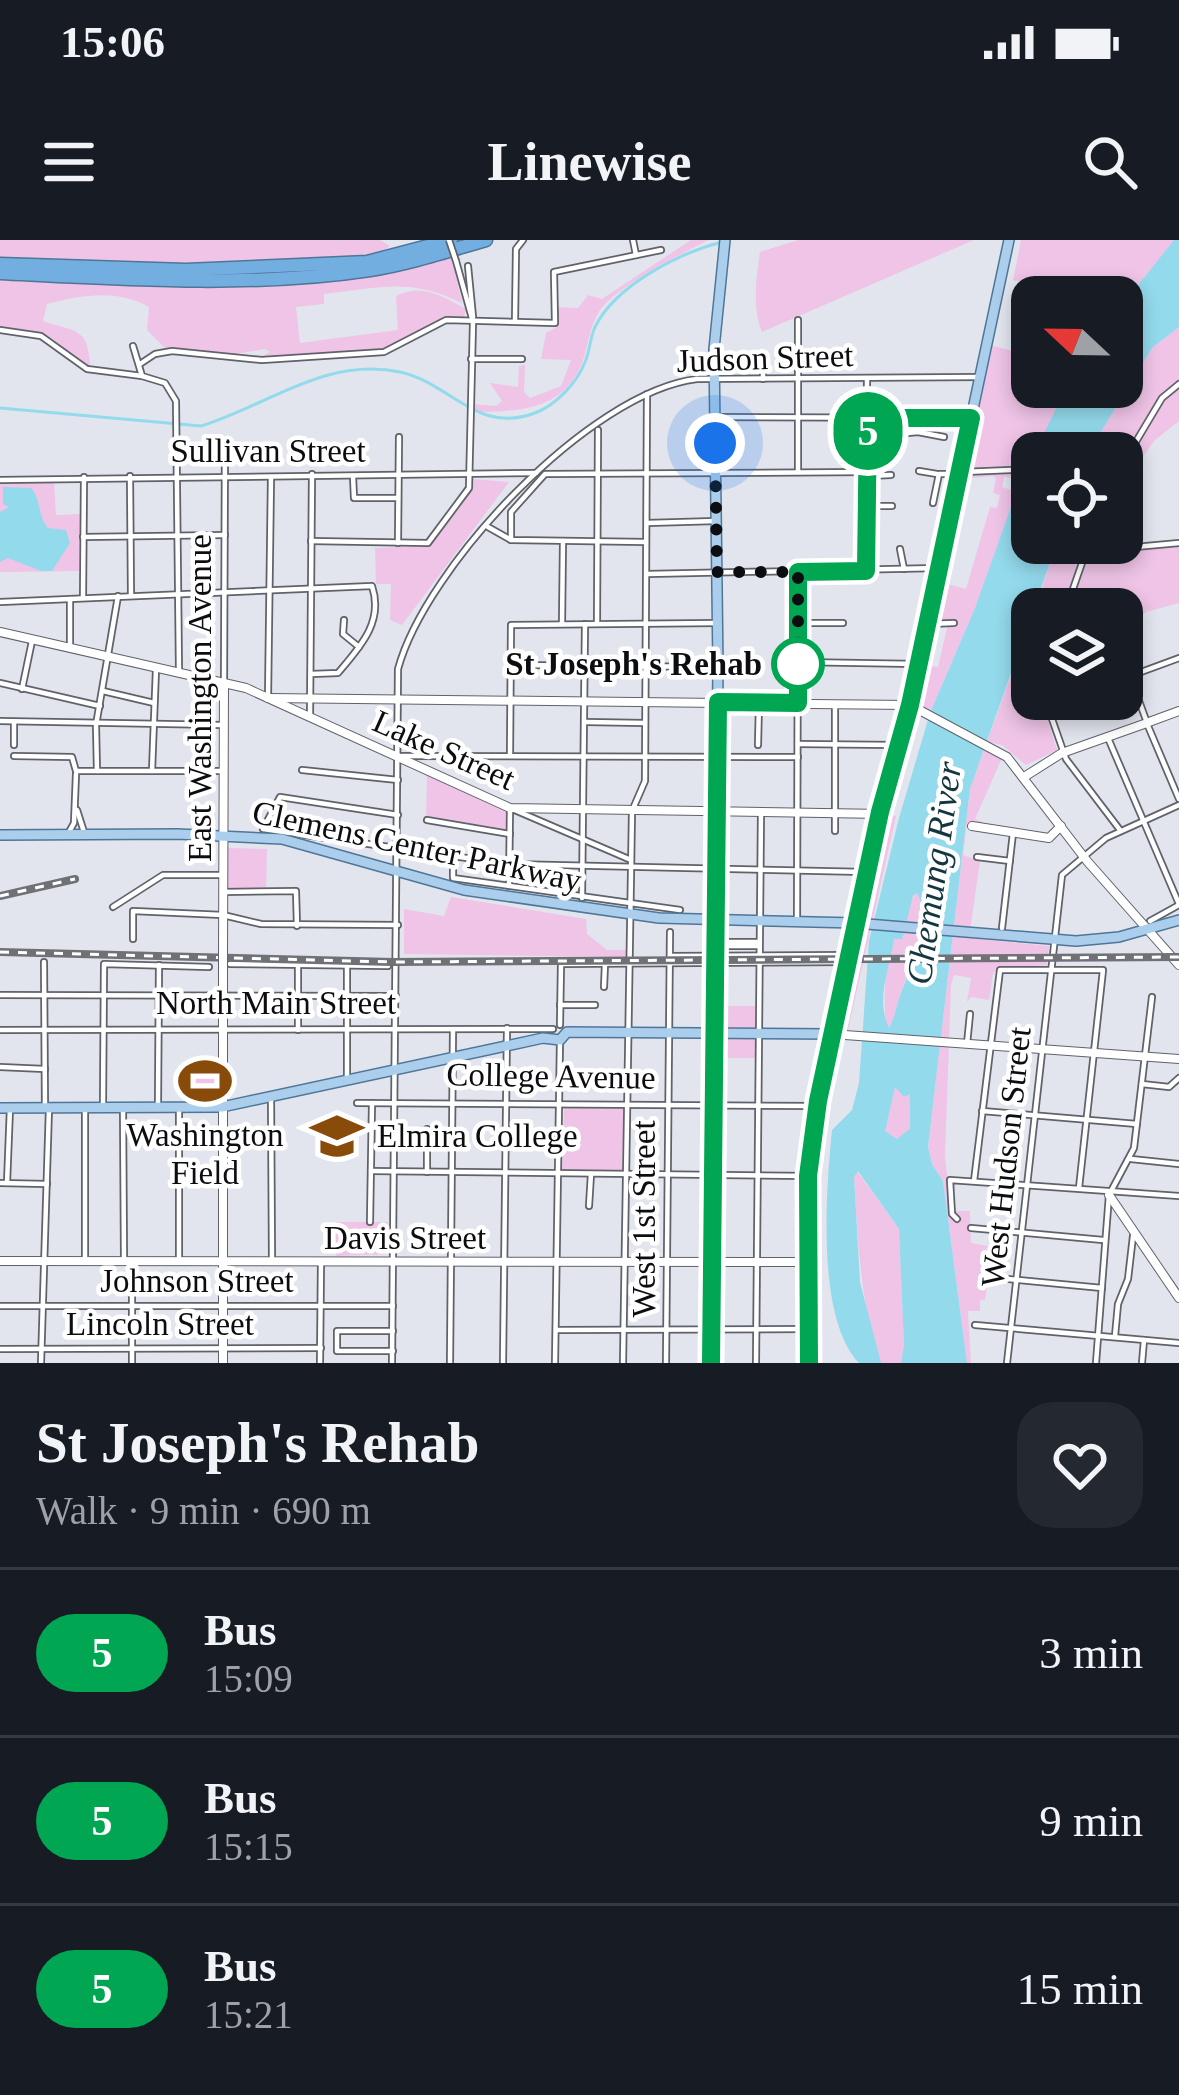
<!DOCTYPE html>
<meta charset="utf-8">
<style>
:root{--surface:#171b24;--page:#242831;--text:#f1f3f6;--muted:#9ea1a6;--line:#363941}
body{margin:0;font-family:Georgia,serif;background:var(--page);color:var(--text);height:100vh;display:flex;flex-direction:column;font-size:45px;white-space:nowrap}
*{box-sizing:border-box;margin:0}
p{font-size:39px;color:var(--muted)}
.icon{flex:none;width:66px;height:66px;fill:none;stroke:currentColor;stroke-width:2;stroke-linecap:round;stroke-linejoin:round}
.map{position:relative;height:1123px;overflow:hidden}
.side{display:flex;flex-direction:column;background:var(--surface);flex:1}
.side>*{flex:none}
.badge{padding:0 24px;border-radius:39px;font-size:42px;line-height:78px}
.needle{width:78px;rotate:292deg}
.fabs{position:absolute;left:1011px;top:36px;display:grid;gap:24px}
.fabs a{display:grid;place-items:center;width:132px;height:132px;border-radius:24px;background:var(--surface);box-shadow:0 6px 18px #0003;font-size:60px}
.you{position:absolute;width:60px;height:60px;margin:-30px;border:9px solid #fff;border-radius:50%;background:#1a73e8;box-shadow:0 0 0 18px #1a73e833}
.map>.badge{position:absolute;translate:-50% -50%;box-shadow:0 0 0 6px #fff}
.round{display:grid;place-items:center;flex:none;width:126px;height:126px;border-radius:36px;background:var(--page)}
.overview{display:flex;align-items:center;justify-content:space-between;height:204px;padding:0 36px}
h1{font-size:57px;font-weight:800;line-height:90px}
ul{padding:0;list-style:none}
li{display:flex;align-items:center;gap:36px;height:168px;padding:0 36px;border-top:3px solid var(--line)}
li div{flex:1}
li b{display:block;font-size:45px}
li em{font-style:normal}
li .badge{min-width:132px;font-weight:700;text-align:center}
.status{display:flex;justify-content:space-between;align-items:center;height:84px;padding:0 60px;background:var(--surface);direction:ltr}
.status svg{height:33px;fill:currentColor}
header{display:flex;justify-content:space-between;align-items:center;height:156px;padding:0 36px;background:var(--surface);font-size:54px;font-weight:800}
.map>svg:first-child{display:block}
.green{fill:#efc4e7}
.water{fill:#93daec;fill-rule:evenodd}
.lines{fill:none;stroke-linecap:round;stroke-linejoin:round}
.stream{stroke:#93daec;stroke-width:3}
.street-casing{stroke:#60626a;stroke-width:8}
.secondary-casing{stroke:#60626a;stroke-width:10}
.primary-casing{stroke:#4f7697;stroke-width:12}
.highway-casing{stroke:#4f7697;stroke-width:15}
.street{stroke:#fff;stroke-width:4.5}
.secondary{stroke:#fff;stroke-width:8}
.primary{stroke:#abceec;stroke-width:9}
.highway{stroke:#73aee0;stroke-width:12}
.rail-casing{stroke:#6f7176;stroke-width:8}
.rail{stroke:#fff;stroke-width:3;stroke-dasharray:9;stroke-linecap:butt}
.street-bridge-casing{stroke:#60626a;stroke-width:8;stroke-linecap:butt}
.secondary-bridge-casing{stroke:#60626a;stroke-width:10;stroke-linecap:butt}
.street-bridge{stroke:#fff;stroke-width:4.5}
.secondary-bridge{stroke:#fff;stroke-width:8}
.line-casing{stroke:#fff;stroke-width:27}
.line{stroke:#00a651;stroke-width:18}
.walk{stroke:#0c0d10;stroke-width:12;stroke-dasharray:0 21.6}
.stop-dot{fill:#fff;stroke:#00a651;stroke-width:6}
.labels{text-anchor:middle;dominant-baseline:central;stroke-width:9;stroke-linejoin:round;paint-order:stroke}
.street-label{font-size:33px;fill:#0c0d10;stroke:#fff}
.stop-label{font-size:33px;font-weight:bold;fill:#0c0d10;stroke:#fff;text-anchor:end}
.poi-label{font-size:33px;fill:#0c0d10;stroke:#fff}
.water-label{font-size:36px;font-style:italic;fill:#14363f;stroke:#fff}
</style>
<div class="status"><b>15:06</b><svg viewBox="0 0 49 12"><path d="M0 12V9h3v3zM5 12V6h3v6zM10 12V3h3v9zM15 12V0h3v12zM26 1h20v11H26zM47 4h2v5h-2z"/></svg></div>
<header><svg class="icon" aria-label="menu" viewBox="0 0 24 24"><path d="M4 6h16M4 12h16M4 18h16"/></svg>Linewise<svg class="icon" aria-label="search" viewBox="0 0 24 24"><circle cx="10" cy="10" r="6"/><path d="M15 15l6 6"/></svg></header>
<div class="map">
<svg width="1179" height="1123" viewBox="0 0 1179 1123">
<rect width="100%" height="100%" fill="#e2e5ee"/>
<g class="green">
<path d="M0,0h380l10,6 -13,9 -209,11 -168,-6z"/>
<path d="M691,0h18c-34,17 -75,37 -103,63 -14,14 -16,33 -21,51 -15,55 -63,58 -111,58v-8l22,2 6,-5 -12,-18 28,4 1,-21 6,-1 -1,27 6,6 31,-12 10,-26 -30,-1 5,-26 11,-6 1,-20 20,1 10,-13 14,4z"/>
<path d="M798,0h176l-212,92c-10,-25 -6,-54 -2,-80z"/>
<path d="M1021,0h153l-52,65v-8h-90v90h35l-50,103 -3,-1 1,-11 -11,-1 -2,10 15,5 -42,116 -45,105 -15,-9v-6l9,1 6,-33 8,1 10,-43 -16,-2 12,-59v20l22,6 24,-82 7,1 3,-13 -7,-2 3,-15 -3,-2 -31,3 28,-134 23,6 6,-4 12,-62 -18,-5z"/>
<path d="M451,12l11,51c-53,-26 -82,-15 -138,-9v10l-28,3 4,36 98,-13 -2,-34c27,-13 45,0 70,13l-2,8 -21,2 -59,31 -118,7h-5l9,-5 -5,-3 -29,5 -71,-6 -18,-18 2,-23c-32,-18 -67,-12 -102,-3l-4,17c33,11 45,6 47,44l-3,2c-14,-7 -18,-16 -30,-25 -15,-13 -38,-12 -57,-14v-52l284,2z"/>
<path d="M1179,87v94l-24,19 -33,45v-32h-34l64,-105z"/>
<path d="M472,239l37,3 -107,143 -12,-5 1,-36h-15l-1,-36 54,-2 35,-47z"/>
<path d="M54,241l2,34 24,-1 -1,57 -79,1v-88z"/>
<path d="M1057,303h27l-21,66h-28z"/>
<path d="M1179,306v57l-33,9 -24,18v-21h-54c21,-76 41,-59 111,-63z"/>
<path d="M1032,377v82h9l16,51 -31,15 -24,-20 -14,-3 -2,5 16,11 -27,61 22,9 -30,-5 -4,32 17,6 -11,77 80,8 -1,9h-87l-1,6 87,-2v6l-49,4 -5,4 -4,27 -18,-3 -4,5 4,-24 -17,-3 -3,10 -6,171 6,55h19l1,32 23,4 -9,53h-5v11h-12l3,52h-4l-24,-182 -11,-17 -4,-17 42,-358z"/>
<path d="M427,534l83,37v23l-84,-15z"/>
<path d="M883,575l13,1 -48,214 -12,-4z"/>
<path d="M228,608l39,1 -1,42 -39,-2z"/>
<path d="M917,652c19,39 -4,67 -16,100 -5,13 -5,24 -12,37l-3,-2c-5,-47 3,-97 31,-135z"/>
<path d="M451,657l135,22 1,15 20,16h19v7l-222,-3v-45l40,7z"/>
<rect x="719" y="766" width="36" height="52"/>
<path d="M217,820v41h-24v-40z"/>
<path d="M895,845l15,7 1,38 -14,9 -12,-8z"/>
<path d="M564,868l60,1 -2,63 -60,-2z"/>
<path d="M857,931l42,58 5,116 -3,18h-21c-20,-61 -22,-122 -26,-186z"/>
<path d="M336,982h52v32l-52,2z"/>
</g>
<g class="water">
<path d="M1174,0h5v87l-27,21 -64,105h-54l33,-66h55v-82z"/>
<path d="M1032,217v86h25l-87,246 -42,358 4,17 11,17 24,182h-66l3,-18 -5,-116 -41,-58 -4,6 6,105 21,81h-22c-43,-45 -33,-172 -27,-233l20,-20 7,-27 10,-142 30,-123 31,-105 45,-105 41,-115 -2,-4h3zM917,653c19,38 -4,66 -16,100 -5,12 -5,23 -12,35 -14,-29 1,-60 5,-89h8l11,-43zM895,847l9,10 6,-3v35l-13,10 -12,-8z"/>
<path d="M3,247l28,1c11,12 6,28 17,40l18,2 4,13 -18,28h-11l-33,-13 -8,4v-50l9,-5 -6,-3z"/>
</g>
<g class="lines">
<path class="stream" d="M0,168l201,18c66,-20 125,-70 199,-54 51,11 77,63 135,41 21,-8 42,-30 50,-51 5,-11 5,-24 10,-35 21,-42 84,-74 127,-85"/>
<g class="street-casing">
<g id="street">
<path d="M633,0l3,15"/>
<path d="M468,26l5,51"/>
<path d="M798,80v152"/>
<path d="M515,81l1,-72 7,-9"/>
<path d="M0,90l41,6 46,33 55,7"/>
<path d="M133,106l9,30 23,7 11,18 3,270"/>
<path d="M471,119h51"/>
<path d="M140,124l15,-10 17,-3 90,9 122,-8 62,-32 109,3 -1,-51 107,-22"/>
<path d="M763,139v-22"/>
<path d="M715,177l252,1"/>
<path d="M887,195l31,-3 26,5"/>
<path d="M1122,225l40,-67 17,-14"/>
<path d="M919,231l18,3"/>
<path d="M963,232l48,-2"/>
<path d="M130,236l1,119"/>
<path d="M353,236l1,22h44"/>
<path d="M868,236l23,-1"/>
<path d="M0,240l536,-7"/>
<path d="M933,263l6,-29h20"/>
<path d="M867,266h25"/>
<path d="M647,283l69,-2"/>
<path d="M488,287l23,13 135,2"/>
<path d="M83,297l142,-2"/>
<path d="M511,300v-28l34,-38 323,-2"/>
<path d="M311,301l117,2 41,-55 4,-166 -17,-61"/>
<path d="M398,303l1,-106"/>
<path d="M900,309l4,20"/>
<path d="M1086,316l1,-13"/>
<path d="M866,331l1,-193"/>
<path d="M647,334l292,-6"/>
<path d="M83,358l1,-121"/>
<path d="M0,362l372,-16c12,36 -12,61 -34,87l-27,1"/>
<path d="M1066,369l16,-46 10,-12 87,-8"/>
<path d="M344,380l-1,14 16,13"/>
<path d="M597,383l1,-193"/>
<path d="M799,383h44"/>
<path d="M562,384l1,-83"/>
<path d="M927,384l27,-1"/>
<path d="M70,407v-48"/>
<path d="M798,422l120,2"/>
<path d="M514,425l204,2"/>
<path d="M1130,436l16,44"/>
<path d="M1122,439l57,-21"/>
<path d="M0,443l100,23"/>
<path d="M224,444l1,-243"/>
<path d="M22,449l10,-48"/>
<path d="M103,451l51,12"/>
<path d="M268,458l3,-221"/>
<path d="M1045,459l21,60 54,71"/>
<path d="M1045,465l18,-6"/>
<path d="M310,475l2,-241"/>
<path d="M0,481l222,4"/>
<path d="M14,482v23"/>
<path d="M586,482l59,1"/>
<path d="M1148,486l31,73"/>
<path d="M1108,498l71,166"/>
<path d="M798,504l97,1"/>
<path d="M758,505l1,-42"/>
<path d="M510,514l1,-129 207,-2"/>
<path d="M14,516l58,1 4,14h147"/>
<path d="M402,516l396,1"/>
<path d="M302,530l96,10"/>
<path d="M97,531l-1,-46 22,-129"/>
<path d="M152,531l4,-102"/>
<path d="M77,570l7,22"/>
<path d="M398,575l-118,-18 -17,32 246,35 357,8"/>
<path d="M427,580l83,14"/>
<path d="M835,591v-127"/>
<path d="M69,592l5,-9 2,-49"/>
<path d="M453,616v22l227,32"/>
<path d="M977,617l33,4"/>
<path d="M509,646l1,-78 121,52"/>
<path d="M223,652l73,-1 1,35"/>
<path d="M582,658l3,-274"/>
<path d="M113,667l50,-32h60"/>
<path d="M797,680l1,-348"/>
<path d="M1150,681l29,-16"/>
<path d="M1002,688l11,-95"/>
<path d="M133,699v-28l90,4 38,9 137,1"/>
<path d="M715,702h42"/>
<path d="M715,706h42"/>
<path d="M670,716l178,-1"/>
<path d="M44,722l1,146"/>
<path d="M230,724l158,2"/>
<path d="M298,725v65"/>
<path d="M604,747l1,-23"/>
<path d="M0,755l396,1"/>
<path d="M560,765h35"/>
<path d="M560,785l1,-61 286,-2"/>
<path d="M0,790l553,-1"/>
<path d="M967,804l3,-30"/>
<path d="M0,827l45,2"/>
<path d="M347,839v-113"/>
<path d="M1142,844l27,3 10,-9"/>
<path d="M271,855l1,166"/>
<path d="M158,863l1,-138"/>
<path d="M357,863l460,3"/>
<path d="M103,865l1,-141 105,3"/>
<path d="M85,868v150"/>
<path d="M123,868l1,150"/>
<path d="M982,871l155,13"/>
<path d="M427,889v43"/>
<path d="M1131,919l48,5"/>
<path d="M371,931l438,5"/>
<path d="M974,941l26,-211h103l-24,218"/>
<path d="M0,943l47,1"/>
<path d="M7,943l3,-75"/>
<path d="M589,966l2,-32"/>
<path d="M957,979l-5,-5 -2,-34 229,16"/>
<path d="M370,982l2,-119"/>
<path d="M971,988l132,12"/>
<path d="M179,1021v-154"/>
<path d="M988,1037l114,11"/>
<path d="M0,1066h393"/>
<path d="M975,1085l204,18"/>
<path d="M557,1090l253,-1"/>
<path d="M1115,1096l3,-32 10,-25 5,-43"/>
<path d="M0,1109l321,-1"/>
<path d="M393,1111h-56v-20h56"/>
<path d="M41,1123l8,-255"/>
<path d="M132,1123v-102"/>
<path d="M320,1123l1,-101"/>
<path d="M392,1123l6,-694c27,-101 191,-277 299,-290l282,-2"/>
<path d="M450,1123l3,-333"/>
<path d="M503,1123l4,-335"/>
<path d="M555,1123l5,-323"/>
<path d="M623,1123l9,-552 13,-30 2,-387"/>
<path d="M666,1123l4,-431"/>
<path d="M756,1123l5,-552"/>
<path d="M1007,1123l55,-488 44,-37 73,-33"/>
<path d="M1096,1123l13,-168 25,-47 18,-151"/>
<path d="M1142,1123l2,-23"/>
</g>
</g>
<g class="secondary-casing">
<g id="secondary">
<path d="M0,392l246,56 264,120 374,6"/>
<path d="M268,458l642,7 97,52 80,104 92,104"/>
<path d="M1149,482l30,-11"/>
<path d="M1024,537l38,-24 82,-29"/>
<path d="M972,586l77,12 12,-12"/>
<path d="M223,715l1,-271"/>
<path d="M223,730v393"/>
<path d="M831,794l348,25"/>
<path d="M1109,955l70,103"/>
<path d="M0,1021l810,1"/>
</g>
</g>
<g class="primary-casing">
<g id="primary">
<path d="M0,595l177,-1 105,5 182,51 195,28 196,5 221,18 43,-4 60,-17"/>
<path d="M0,868l222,-1 321,-69 17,2 7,-8 264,2"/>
<path d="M711,1123l7,-696 -4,-318 11,-109"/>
<path d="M809,1123v-187l9,-75 61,-285 31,-111 99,-465"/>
</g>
</g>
<g class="highway-casing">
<g id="highway">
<path d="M0,24l186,6 114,-5 67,-3 84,-22"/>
<path d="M0,33c120,6 251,15 370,-3 39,-6 78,-19 116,-30"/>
</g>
</g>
<use href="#street" class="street"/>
<use href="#secondary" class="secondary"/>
<use href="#primary" class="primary"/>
<use href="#highway" class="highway"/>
<g class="rail-casing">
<g id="rail">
<path d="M0,656l75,-17"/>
<path d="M0,712l393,10 786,-5"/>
</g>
</g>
<use href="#rail" class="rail"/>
<g class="street-bridge-casing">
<path id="street-bridge" d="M449,0l7,21"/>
</g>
<g class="secondary-bridge-casing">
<path id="secondary-bridge" d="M223,715v15"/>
</g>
<use href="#street-bridge" class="street-bridge"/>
<use href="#secondary-bridge" class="secondary-bridge"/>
</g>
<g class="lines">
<g class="line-casing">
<path id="line" d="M711,1123l7,-661 80,1v-131l68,-1 2,-153h103l-61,287 -30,107 -62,289 -10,75 1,187"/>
</g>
<use href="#line" class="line"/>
<path class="walk" d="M715,203l2,129h81v92"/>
</g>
<defs>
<g id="stadium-bare" transform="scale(4.14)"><path d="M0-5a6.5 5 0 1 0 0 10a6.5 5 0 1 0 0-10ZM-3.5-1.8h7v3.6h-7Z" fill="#884b0a" stroke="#fff" stroke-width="2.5" paint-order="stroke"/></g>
<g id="university-bare" transform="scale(4.14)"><path d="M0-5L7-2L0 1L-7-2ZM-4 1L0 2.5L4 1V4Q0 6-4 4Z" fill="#884b0a" stroke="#fff" stroke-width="2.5" paint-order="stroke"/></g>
</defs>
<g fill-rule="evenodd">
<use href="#stadium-bare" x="205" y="841"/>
<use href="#university-bare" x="337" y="896"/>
</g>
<circle class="stop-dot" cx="798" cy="424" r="24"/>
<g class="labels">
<g class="street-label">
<text transform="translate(765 118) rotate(-2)">Judson Street</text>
<text x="268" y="211">Sullivan Street</text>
<text transform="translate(200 458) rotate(-90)">East Washington Avenue</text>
<text transform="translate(444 510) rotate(24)">Lake Street</text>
<text transform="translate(417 606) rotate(12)">Clemens Center Parkway</text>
<text x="276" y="763">North Main Street</text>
<text transform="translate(551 836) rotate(1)">College Avenue</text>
<text transform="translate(1006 917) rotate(-84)">West Hudson Street</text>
<text transform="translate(644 979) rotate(-90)">West 1st Street</text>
<text x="405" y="998">Davis Street</text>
<text x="197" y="1041">Johnson Street</text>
<text x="160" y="1084">Lincoln Street</text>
</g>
<g class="stop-label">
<text x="762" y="424">St Joseph's Rehab</text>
</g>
<g class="poi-label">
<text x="205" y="895">Washington<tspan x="205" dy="38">Field</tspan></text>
<text x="377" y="896" text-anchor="start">Elmira College</text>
</g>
<g class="water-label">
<text transform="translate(934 633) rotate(-82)">Chemung River</text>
</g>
</g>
</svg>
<div class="fabs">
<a><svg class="needle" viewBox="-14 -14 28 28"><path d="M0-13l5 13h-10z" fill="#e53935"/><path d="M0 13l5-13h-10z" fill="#9ea1a6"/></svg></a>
<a><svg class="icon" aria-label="locate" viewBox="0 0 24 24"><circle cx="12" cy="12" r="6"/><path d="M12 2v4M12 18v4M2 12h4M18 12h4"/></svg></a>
<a><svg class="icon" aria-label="layers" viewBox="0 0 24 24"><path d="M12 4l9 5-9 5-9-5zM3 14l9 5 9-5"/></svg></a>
</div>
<div class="you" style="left:715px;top:203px"></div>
<b class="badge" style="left:868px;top:191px;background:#00a651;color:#fff">5</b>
</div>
<section class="side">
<div class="overview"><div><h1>St Joseph's Rehab</h1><p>Walk · 9 min · 690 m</p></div><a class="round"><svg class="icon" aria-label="heart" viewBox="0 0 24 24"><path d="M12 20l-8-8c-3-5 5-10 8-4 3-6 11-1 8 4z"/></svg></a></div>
<ul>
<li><span class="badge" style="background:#00a651;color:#fff">5</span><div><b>Bus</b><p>15:09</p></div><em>3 min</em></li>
<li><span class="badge" style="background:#00a651;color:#fff">5</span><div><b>Bus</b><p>15:15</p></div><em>9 min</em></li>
<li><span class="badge" style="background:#00a651;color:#fff">5</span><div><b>Bus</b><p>15:21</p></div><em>15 min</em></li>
</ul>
</section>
